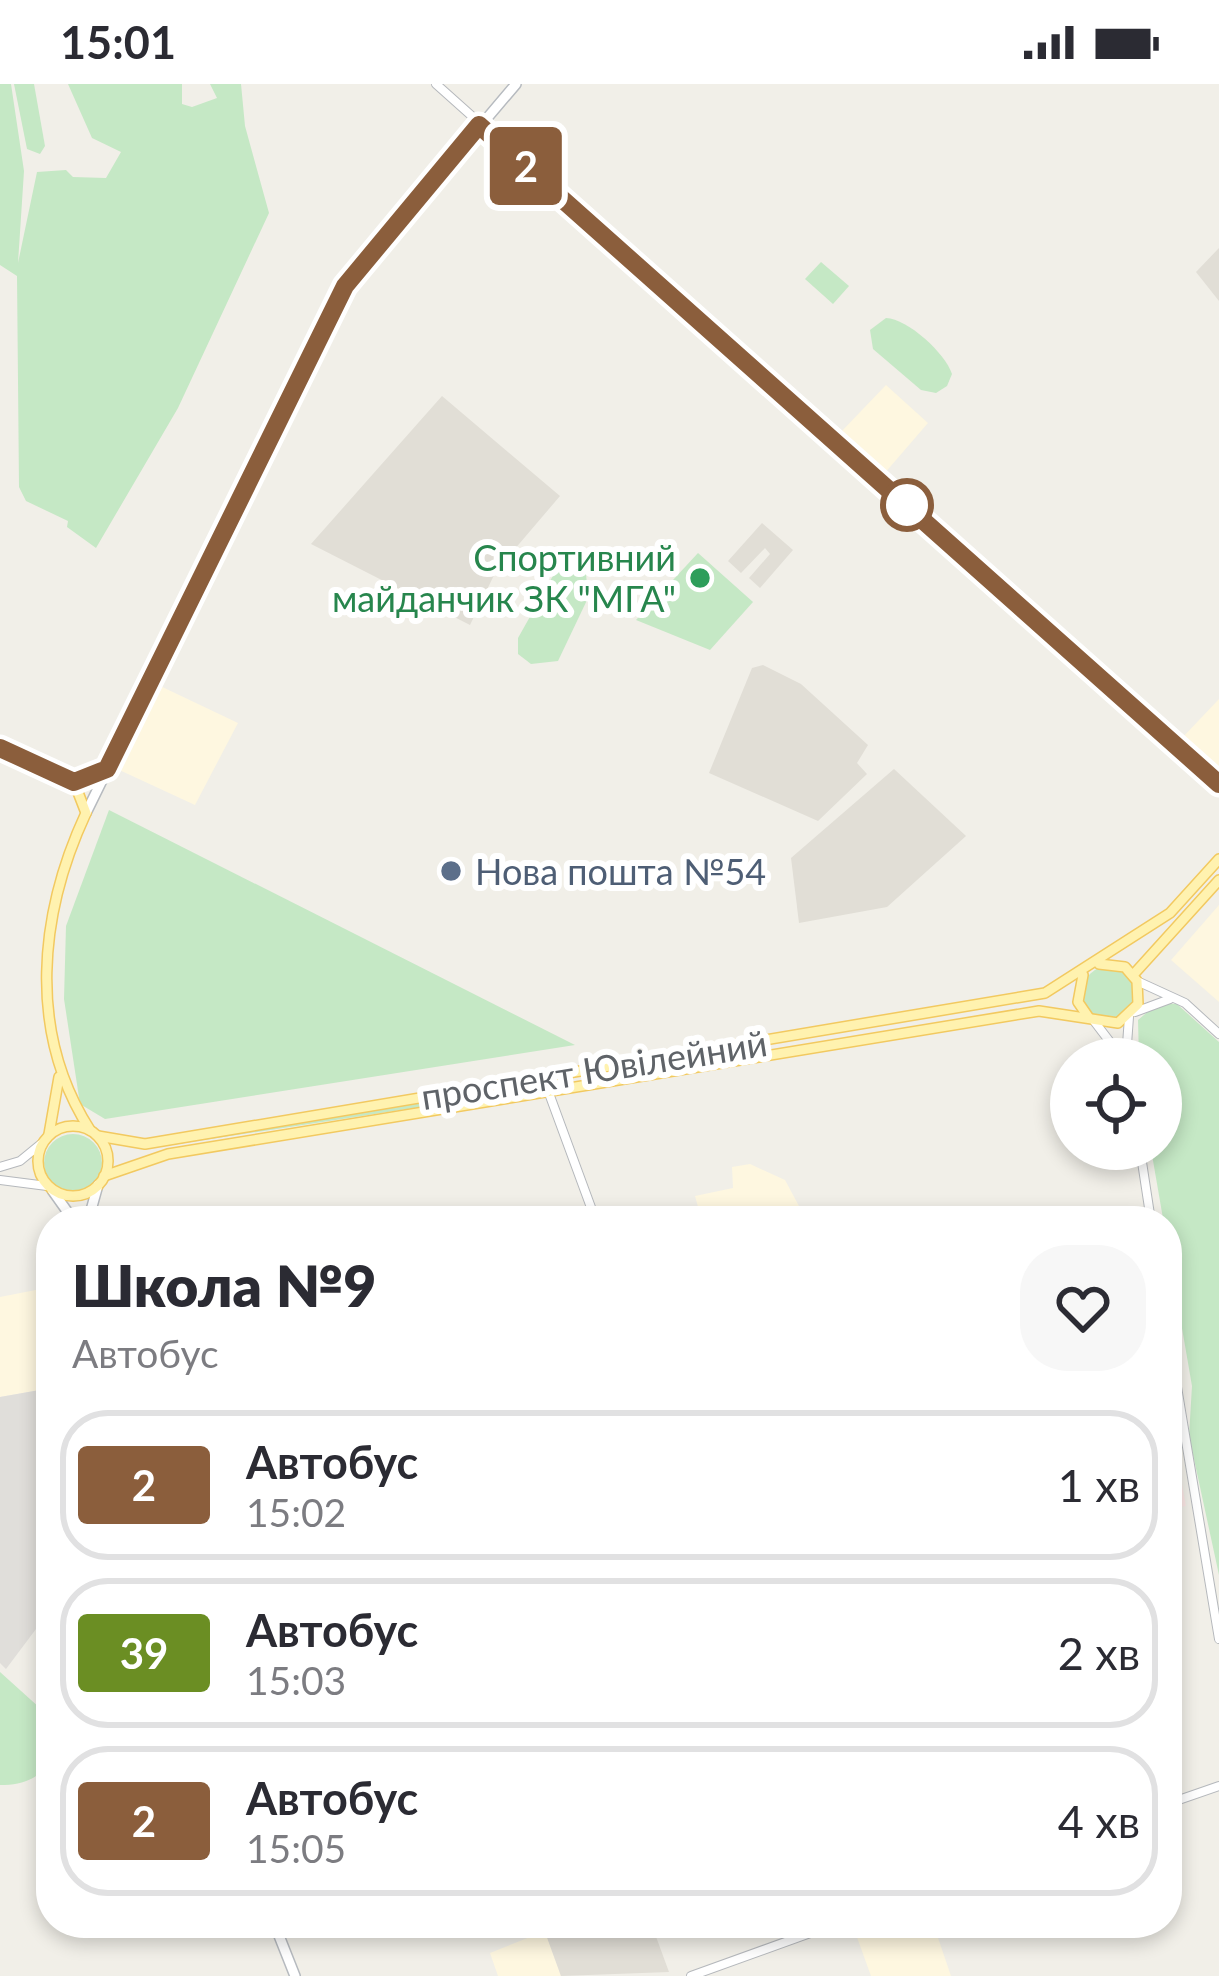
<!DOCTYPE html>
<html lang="uk">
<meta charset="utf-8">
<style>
:root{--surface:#fff;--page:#f7f7f7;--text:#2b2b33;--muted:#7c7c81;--line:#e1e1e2}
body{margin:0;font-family:Lato,sans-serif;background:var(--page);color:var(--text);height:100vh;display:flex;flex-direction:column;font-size:45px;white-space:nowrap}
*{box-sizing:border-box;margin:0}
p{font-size:39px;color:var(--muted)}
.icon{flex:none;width:66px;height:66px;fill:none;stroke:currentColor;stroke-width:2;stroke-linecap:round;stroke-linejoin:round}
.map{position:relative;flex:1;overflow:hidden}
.panel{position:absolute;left:36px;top:1122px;width:1146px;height:732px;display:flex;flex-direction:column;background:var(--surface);border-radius:48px;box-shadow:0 6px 18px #0003}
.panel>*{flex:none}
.badge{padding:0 24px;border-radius:9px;font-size:42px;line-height:78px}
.buttons{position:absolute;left:1050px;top:954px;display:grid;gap:24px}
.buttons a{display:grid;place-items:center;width:132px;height:132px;border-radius:50%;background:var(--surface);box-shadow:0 6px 18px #0003;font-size:60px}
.map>.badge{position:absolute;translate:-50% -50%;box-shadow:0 0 0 6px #fff}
.round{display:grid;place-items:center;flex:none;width:126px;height:126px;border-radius:48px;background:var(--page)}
.summary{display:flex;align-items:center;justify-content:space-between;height:204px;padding:0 36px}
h1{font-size:57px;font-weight:800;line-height:90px}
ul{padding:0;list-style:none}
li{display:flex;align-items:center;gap:36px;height:150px;margin:0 24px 18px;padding:0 12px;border:6px solid var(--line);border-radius:48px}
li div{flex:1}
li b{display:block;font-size:45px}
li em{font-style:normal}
li .badge{min-width:132px;font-weight:700;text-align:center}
.status{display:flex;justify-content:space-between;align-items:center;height:84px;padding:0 60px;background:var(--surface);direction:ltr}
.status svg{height:33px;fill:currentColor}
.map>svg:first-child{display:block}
.commercial{fill:#fef7e0}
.industrial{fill:#e0deda}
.education{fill:#e1ded6}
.medical{fill:#fce8e6}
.green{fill:#c5e8c5}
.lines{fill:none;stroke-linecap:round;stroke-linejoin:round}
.tertiary-casing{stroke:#b5b8bc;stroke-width:10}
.secondary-casing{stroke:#b6babf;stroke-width:12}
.primary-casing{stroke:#f2c960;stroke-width:12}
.tertiary{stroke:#fff;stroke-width:8}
.secondary{stroke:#fff;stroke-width:9}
.primary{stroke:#fff2af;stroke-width:9}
.line-casing{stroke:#fff;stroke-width:27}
.line{stroke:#8b5e3c;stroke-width:18}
.stop-dot{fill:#fff;stroke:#8b5e3c;stroke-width:6}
.leisure-dot{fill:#2e9e5b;stroke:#fff;stroke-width:4.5}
.service-dot{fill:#5c6f8a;stroke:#fff;stroke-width:4.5}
.labels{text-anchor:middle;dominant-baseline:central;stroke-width:12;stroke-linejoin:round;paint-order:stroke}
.leisure-label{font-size:36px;fill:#27864d;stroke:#fff;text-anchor:end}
.service-label{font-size:36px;fill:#4e5e75;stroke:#fff;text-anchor:start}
.street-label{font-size:36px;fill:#5f6368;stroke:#fff}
</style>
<div class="status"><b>15:01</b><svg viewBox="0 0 49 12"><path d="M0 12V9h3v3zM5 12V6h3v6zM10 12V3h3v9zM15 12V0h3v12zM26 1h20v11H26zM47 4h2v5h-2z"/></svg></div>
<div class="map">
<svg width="1219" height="1892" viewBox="0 0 1219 1892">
<rect width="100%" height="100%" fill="#f1efe8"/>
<g class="commercial">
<path d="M886,301l42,38 -44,51 -45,-40z"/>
<path d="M156,600l82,39 -43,82 -80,-37z"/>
<path d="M1219,615v73l-38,-33z"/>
<path d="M1219,821v97l-48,-42z"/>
<path d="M750,1080l35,16 22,41h-105l-7,-25 38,-8 -1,-21z"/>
<path d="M51,1203v101l-51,9v-100z"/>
<path d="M870,1839h63l18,53h-80l-17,-47z"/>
<path d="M545,1847l16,45h-63l-8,-23z"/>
</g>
<path class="industrial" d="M51,1304v156l-12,4 12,26v35l-45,60 -6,-6v-266z"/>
<g class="education">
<path d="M1219,164v53l-23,-29z"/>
<path d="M442,312l118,100 -64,75 -26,54 -159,-81z"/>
<path d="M762,439l31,27 -33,38 -11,-10 21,-24 -5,-6 -24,25 -13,-12z"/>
<path d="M763,581l38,19 67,61 -11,18 10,11 -49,47 -109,-48 43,-105z"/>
<path d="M894,685l72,67 -79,71 -88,16 -8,-65z"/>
<path d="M520,1839h131l18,49 -108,4 -16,-44 -19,6z"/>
</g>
<path class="medical" d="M1167,1320l19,102 -19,3z"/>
<g class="green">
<path d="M0,0h11l13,87 -6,92 19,-91 29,-2 7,7 33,1 15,-26 -29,-14 -24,-54h114v20l10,3 25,-9 -7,-14h31l4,42 24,87 -91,195 -82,140 -29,-21 1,-6 -42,-20 -7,-14 -2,-211 -17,-11z"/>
<path d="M14,0h20l11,62 -5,8 -13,-5z"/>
<path d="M821,178l28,24 -16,18 -28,-25z"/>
<path d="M886,234c22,1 59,35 66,56l-5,12 -11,7 -15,-3 -48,-41 -3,-19z"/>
<path d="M698,469l55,49 -43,48 -74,-30z"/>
<path d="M559,481l27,8 2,25 -30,63 -27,3 -13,-10v-16z"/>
<path d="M109,726l466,235 -470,74 -25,-15 -16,-105 2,-73z"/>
<circle cx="1109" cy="909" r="27"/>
<path d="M1158,919l19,1 42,38v533l-30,-139 3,-50 -41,-237h10v-90h-22l-1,-39z"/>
<path d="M522,1002l2,5 -378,58z"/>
<circle cx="73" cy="1079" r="29"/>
<path d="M0,1588l51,46 -2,46c-13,16 -28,21 -49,21z"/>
</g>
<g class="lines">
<g class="tertiary-casing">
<g id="tertiary">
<path d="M436,0l783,700"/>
<path d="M1137,897l48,22 34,31"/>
<path d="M1135,928l35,-13"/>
<path d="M1094,937l29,38"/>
<path d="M1126,974l3,-41"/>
<path d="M543,993l53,144"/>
<path d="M1140,1065l11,72"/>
<path d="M0,1083l20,-6 22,-18"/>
<path d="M0,1096l47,6"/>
<path d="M1167,1243l52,312"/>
<path d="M1167,1720l52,-18"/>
<path d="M691,1892l147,-53"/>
</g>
</g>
<g class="secondary-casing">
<g id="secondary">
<path d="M74,698l33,-13"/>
<path d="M86,729l259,-527 171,-202"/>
<path d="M52,1106l22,31"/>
<path d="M88,1137l10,-36"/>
<path d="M274,1839l21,53"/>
</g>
</g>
<g class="primary-casing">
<g id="primary">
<path d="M0,664l74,34 12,31c-47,101 -59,219 4,317"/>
<path d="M1083,891l-5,27 11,16"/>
<path d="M1133,891l86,-95"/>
<circle cx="73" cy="1077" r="35"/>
<path d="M49,1050l10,-57"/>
<path d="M98,1052l47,8 900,-151 125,-80 49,-54"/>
<path d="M104,1092l64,-22 871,-143 79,12 20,-19 -1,-23 -12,-14 -26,-3"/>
</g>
</g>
<use href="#tertiary" class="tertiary"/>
<use href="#secondary" class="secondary"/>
<use href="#primary" class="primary"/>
</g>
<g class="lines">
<g class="line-casing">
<path id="line" d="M0,664l74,34 33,-13 238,-483 134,-161 740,659"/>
</g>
<use href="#line" class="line"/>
</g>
<circle class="stop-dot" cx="907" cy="421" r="24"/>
<circle class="leisure-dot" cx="700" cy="494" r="12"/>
<circle class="service-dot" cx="451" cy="787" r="12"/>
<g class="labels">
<g class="leisure-label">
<text x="676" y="473">Спортивний<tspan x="676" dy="41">майданчик ЗК "МГА"</tspan></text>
</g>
<g class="service-label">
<text x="475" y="787">Нова пошта №54</text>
</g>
<g class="street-label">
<text transform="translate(594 985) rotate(-9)">проспект Ювілейний</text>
</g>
</g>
</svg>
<div class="buttons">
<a><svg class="icon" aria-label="locate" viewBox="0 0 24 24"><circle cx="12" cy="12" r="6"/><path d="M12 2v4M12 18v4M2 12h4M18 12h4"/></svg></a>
</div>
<b class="badge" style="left:526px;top:82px;background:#8b5e3c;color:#fff">2</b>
<section class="panel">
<div class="summary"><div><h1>Школа №9</h1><p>Автобус</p></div><a class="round"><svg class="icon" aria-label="heart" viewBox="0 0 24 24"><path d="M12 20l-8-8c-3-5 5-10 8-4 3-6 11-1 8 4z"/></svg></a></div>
<ul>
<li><span class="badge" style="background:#8b5e3c;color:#fff">2</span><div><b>Автобус</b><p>15:02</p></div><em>1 хв</em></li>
<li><span class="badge" style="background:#6b8e23;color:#fff">39</span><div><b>Автобус</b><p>15:03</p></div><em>2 хв</em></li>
<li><span class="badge" style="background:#8b5e3c;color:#fff">2</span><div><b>Автобус</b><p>15:05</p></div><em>4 хв</em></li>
</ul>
</section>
</div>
